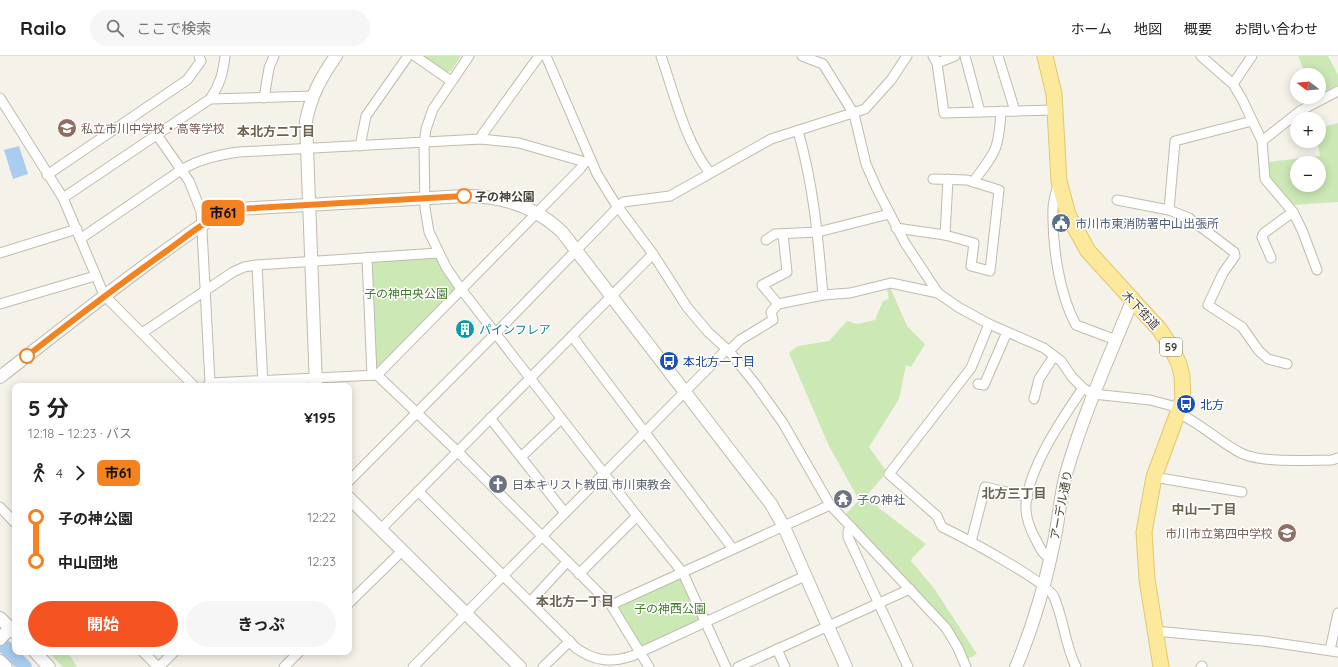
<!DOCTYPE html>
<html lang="ja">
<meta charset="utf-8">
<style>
:root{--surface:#fff;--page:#f6f6f6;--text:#222;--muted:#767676;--line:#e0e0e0;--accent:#f55322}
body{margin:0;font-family:Quicksand,"Noto Sans JP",sans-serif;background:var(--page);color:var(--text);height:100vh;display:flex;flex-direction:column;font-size:15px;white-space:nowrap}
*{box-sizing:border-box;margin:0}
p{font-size:13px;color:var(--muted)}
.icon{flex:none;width:22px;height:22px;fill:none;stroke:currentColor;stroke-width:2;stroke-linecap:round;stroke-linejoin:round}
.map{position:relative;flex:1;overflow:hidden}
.side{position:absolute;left:12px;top:327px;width:340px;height:272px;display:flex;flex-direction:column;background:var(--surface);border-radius:8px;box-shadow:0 2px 10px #0003}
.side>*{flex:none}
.badge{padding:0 8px;border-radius:6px;font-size:14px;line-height:26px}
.needle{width:26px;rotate:286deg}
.fabs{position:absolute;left:1290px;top:12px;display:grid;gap:8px}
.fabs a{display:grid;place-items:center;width:36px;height:36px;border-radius:50%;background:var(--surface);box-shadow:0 2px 10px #0003;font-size:20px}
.map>.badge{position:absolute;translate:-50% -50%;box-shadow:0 0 0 2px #fff}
.legs{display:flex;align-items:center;gap:6px;height:44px;padding:0 16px;font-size:13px}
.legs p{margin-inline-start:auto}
.overview{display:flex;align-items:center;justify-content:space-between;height:68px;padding:0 16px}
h1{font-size:22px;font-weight:700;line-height:30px}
.button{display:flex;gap:8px;margin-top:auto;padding:8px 16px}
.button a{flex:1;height:46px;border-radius:24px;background:var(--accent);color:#fff;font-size:16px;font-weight:700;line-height:46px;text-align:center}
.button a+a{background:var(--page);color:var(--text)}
ul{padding:0 16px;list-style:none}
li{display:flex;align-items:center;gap:14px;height:44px;font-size:15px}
li i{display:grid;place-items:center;width:6px;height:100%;margin:0 5px;background:currentColor}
li i::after{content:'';width:10px;height:10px;margin:-5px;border:3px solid;border-radius:50%;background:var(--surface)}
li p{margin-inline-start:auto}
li:first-child i{background:linear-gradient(#0000 50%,currentColor 0)}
li:last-child i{background:linear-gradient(currentColor 50%,#0000 0)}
header{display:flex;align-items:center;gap:24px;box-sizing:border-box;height:56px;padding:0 20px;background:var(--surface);border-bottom:1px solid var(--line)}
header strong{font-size:19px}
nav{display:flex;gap:22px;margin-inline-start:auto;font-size:14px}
.search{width:280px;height:36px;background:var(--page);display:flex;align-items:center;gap:10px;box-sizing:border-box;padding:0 14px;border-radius:22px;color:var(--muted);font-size:15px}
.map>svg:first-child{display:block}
.green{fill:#cce8b5;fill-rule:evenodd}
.water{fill:#a9ccef}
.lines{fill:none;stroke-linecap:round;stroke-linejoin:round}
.river{stroke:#a9ccef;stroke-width:14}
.minor-casing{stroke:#c0bbad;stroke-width:11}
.tertiary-casing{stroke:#c0bbad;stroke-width:14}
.primary-casing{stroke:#e1c86c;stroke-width:17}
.minor{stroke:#fff;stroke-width:9}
.tertiary{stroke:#fff;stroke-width:12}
.primary{stroke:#fce99c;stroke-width:15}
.line-1-casing{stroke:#fff;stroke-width:9}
.line-1{stroke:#f58220;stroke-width:6}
.stop-1-dot{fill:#fff;stroke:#f58220;stroke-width:2}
.labels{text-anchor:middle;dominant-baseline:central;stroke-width:3;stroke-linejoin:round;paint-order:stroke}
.shield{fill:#fff;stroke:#807c74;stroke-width:1}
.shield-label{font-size:11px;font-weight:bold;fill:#494438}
.education-label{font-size:12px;fill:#785e54;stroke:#fff;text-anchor:start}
.stop-label{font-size:12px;font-weight:bold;fill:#494438;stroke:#fff;text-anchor:start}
.service-label{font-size:12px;fill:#4e5e75;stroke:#fff;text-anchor:start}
.park-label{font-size:12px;fill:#437a2c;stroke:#fff}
.street-label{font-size:12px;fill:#494438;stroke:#fff}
.culture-label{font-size:12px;fill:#0d838f;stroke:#fff;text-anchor:start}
.transit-label{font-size:12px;fill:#164399;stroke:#fff;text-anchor:start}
.worship-label{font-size:12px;fill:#5b616d;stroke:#fff;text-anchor:start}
.neighbourhood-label{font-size:13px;font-weight:bold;fill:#6b6350;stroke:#fff}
</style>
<header>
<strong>Railo</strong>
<div class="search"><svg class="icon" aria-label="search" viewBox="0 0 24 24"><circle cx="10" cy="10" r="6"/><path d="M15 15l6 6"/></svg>ここで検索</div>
<nav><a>ホーム</a><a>地図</a><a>概要</a><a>お問い合わせ</a></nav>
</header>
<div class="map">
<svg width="1338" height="611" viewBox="0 0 1338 611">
<rect width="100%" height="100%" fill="#f5f2ea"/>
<g class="green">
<path d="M422,0h39l-10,15 -4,1z"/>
<path d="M1298,0h30l10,19v10l-19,10v-20h-13z"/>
<path d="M1338,67v79l-46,3 -24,-27 -1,-16 53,-6 -3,-15h2v-13zM1297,107h22v22h-22z"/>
<path d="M435,201l22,32 -81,81h-3l-2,-105 3,-3z"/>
<path d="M890,231l17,39 18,18 -14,23 -5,-2 -7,34 -30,48 18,25 -19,22 11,14 47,36 -14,14 -1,3 22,26 44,67 -9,5 -30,-46 -93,-98 14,-15 -30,-54 -40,-93 9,-7 31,-5 18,-20 11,3 17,-4 8,-19 6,-2 -2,-10z"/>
<path d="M682,519l19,46 -57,24 -5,-1 -20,-34 1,-5z"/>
<path d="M48,596c18,0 20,-2 29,15h-14z"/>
</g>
<path class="water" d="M19,90l9,28 -15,5 -9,-29z"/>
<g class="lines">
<path class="river" d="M0,586l25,25"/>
<g class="minor-casing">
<g id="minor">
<path d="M415,0l36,25"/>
<path d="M469,0l-36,53 -7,20 -2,15 1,64 4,24 17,35 15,22 176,227 46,57 43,94"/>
<path d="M546,0l51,118 18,29 38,51 34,53 21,25 21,19 27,34 27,38 47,82 21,22 -3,4v6l60,130"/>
<path d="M661,0c14,40 23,82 48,116"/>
<path d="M802,0l21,8 31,50 12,50 11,25 28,54 33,50 20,14 31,17 55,24 17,13 11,16 11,11 10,6 57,6 30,8"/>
<path d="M933,0l4,7 7,50 111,-3"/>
<path d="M965,0l15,56"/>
<path d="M998,0l17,55"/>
<path d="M1201,0l32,28 9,15 20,42 3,38 28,33 9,18 15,40"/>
<path d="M937,7l18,-7"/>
<path d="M1233,28l19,-28"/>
<path d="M0,42l63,100 41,97 90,91"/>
<path d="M264,42l5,-30 5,-12"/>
<path d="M210,43c10,-14 13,-26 15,-43"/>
<path d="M798,75c16,56 20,107 25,164"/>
<path d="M157,79l32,46 12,30 9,172 -3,3"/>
<path d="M481,83l1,-4 57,-79"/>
<path d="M1262,85l38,-30 38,-20"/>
<path d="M360,90l6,-30 42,-60"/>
<path d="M47,119l140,-95 14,-19 -2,-5"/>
<path d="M973,126c23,-30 26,-33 28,-71"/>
<path d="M1058,129c-2,7 -5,16 -5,24 -1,35 6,85 23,116l40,15"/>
<path d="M63,142l147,-99 103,-3"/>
<path d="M1117,144l52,10 20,8 45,34 1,4 -12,17 -15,32 34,22 17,24 9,8 19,5"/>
<path d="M1169,154l6,-69 77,-20"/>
<path d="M896,172l49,7 29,8 -3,23 19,5 9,-81 -32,-10 -34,-1"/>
<path d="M945,179l3,-56"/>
<path d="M80,183l101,-69c19,-11 37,-15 58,-18l242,-13 38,4 66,19 6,-1"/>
<path d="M766,184l9,-6 43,-2 71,-18"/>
<path d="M0,197l77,-24"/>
<path d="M367,202l5,117"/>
<path d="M1271,202l-9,-21 2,-4 29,-21"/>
<path d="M257,209l6,121"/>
<path d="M0,248l95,-28"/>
<path d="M778,248l-16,-19 25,-13 -4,-38"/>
<path d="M989,268l-18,44 -82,106 48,42 5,11c19,9 106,55 112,70 10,23 11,48 22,70"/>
<path d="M142,277l91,-61 11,-5 13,-2 181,-12"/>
<path d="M572,280l161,213"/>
<path d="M729,295l11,-11 33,-20 -2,-8 7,-8 45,-9 27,-2 41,-10 47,10"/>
<path d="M377,319l80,76 154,154 38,62"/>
<path d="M210,327l167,-8 203,-206 5,-7"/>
<path d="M978,328l6,1 23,-53"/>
<path d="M1034,343l5,-20 15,-23"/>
<path d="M1178,357c24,11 42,30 65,41 20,9 66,6 89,6l6,-2"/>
<path d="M490,362l75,95"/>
<path d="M521,401l40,-38"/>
<path d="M1154,421l88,15"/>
<path d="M349,425l147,-148 127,-131 47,-6 101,-57 94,-30 26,-29 16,-24"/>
<path d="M418,435l158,157c18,13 35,15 56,8l173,-80"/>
<path d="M0,451l15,16"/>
<path d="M851,471l95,101 12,20 8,19"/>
<path d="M380,474l273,-276"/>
<path d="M971,486l14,-55 43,10"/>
<path d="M1051,502c-9,-3 -11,-11 -15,-18 -6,-11 -11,-24 -10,-36 3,-37 36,-85 57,-116"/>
<path d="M579,518l58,-58"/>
<path d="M530,546l37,-40"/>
<path d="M349,547l53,-52"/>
<path d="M611,549l219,-100"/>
<path d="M1155,575l108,10 75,11"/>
<path d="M777,593l8,18"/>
<path d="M1330,594l8,-37"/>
<path d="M143,596l15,15"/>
<path d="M159,611l15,-15"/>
<path d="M284,611l15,-15"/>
<path d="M413,611l314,-318"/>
<path d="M543,611l27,-26"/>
<path d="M738,611l172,-78"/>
<path d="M1201,611l1,-1"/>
</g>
</g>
<g class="tertiary-casing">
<g id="tertiary">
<path d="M0,321c54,-42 107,-84 162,-124 24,-16 48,-38 76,-44l227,-13c38,0 70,10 97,36l209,272 13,23 62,140"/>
<path d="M316,330l-10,-265c5,-25 15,-44 30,-65"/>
<path d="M349,442l171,169"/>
<path d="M0,562l15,15"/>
<path d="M0,583l10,-11"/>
<path d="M35,596l14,15"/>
<path d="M0,605l6,6"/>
<path d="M1016,611c17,-40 29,-82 38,-125 5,-23 6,-46 12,-68 17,-60 43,-116 66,-173"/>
</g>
</g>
<g class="primary-casing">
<path id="primary" d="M1045,0l9,38 5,87 9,34 20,36 72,79 11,17 8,17 3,12 1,23 -29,78 -10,55 3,47 14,88"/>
</g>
<use href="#minor" class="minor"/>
<use href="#tertiary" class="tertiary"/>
<use href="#primary" class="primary"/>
</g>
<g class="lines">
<g class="line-1-casing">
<path id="line-1" d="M27,300c46,-36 93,-72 141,-106 22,-16 43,-35 70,-41l226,-13"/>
</g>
<use href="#line-1" class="line-1"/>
</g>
<defs>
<g id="school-disc" transform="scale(1)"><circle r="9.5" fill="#8d6e63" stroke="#fff"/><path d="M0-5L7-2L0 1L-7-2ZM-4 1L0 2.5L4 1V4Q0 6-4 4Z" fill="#fff"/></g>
<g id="civic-disc" transform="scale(1)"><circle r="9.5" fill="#5c6f8a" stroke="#fff"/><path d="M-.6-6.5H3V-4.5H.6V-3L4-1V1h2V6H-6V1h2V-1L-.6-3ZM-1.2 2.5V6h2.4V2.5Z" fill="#fff"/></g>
<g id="building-disc" transform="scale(1)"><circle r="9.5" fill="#0f9aa8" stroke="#fff"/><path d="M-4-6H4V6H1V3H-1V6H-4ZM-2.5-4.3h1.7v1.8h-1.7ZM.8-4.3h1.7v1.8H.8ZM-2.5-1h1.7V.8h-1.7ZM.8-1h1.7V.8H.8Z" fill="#fff"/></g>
<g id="bus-disc" transform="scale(1)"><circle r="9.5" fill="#1a4fb4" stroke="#fff"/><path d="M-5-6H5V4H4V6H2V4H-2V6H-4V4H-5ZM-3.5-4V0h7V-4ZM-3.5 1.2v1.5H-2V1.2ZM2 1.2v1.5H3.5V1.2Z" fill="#fff"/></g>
<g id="church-disc" transform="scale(1)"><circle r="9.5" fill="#6b7280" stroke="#fff"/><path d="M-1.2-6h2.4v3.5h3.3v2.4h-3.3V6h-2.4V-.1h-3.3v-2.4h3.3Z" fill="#fff"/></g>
<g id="temple-disc" transform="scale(1)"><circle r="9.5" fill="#6b7280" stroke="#fff"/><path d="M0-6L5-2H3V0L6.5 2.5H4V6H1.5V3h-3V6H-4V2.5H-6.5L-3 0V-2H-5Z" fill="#fff"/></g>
</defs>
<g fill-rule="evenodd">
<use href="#school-disc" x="67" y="72"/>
<use href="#civic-disc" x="1061" y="167"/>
<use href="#building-disc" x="465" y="273"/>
<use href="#bus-disc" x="669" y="305"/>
<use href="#bus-disc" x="1186" y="348"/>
<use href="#church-disc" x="498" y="428"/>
<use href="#temple-disc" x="843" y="443"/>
<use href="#school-disc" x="1287" y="477"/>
</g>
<g class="stop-1-dot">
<circle cx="464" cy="140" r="7"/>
<circle cx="27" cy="300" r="7"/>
</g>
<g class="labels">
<rect class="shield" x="1160" y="282" width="22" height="18" rx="3"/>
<g class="shield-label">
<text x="1171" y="291">59</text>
</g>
<g class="education-label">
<text x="81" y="72">私立市川中学校・高等学校</text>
<text x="1273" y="477" text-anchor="end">市川市立第四中学校</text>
</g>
<g class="stop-label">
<text x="475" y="140">子の神公園</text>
</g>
<g class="service-label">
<text x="1075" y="167">市川市東消防署中山出張所</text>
</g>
<g class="park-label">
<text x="406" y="237">子の神中央公園</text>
<text x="670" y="552">子の神西公園</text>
</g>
<g class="street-label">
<text transform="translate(1141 254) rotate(47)">木下街道</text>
<text transform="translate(1061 449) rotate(-79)">アーデル通り</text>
</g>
<g class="culture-label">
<text x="479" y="273">パインフレア</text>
</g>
<g class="transit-label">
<text x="683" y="305">本北方一丁目</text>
<text x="1200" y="348">北方</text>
</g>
<g class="worship-label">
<text x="512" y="428">日本キリスト教団 市川東教会</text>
<text x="857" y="443">子の神社</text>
</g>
<g class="neighbourhood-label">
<text x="276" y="75">本北方二丁目</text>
<text x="1014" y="437">北方三丁目</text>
<text x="1204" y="453">中山一丁目</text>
<text x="575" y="545">本北方一丁目</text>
</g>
</g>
</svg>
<div class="fabs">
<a><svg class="needle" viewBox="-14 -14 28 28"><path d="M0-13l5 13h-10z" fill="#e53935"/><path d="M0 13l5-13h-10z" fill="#767676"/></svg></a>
<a>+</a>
<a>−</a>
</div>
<b class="badge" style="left:223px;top:157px;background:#f58220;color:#111">市61</b>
<section class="side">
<div class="overview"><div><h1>5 分</h1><p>12:18 – 12:23 · バス</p></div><b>¥195</b></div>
<div class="legs"><svg class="icon" aria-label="walk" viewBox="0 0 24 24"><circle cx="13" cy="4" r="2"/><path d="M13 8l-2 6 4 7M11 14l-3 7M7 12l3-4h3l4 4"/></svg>4<svg class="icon" aria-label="forward" viewBox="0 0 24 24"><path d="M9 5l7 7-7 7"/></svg><b class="badge" style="background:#f58220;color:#111">市61</b></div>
<ul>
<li><i style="color:#f58220"></i><b>子の神公園</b><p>12:22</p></li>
<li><i style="color:#f58220"></i><b>中山団地</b><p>12:23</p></li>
</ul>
<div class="button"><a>開始</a><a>きっぷ</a></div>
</section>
</div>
